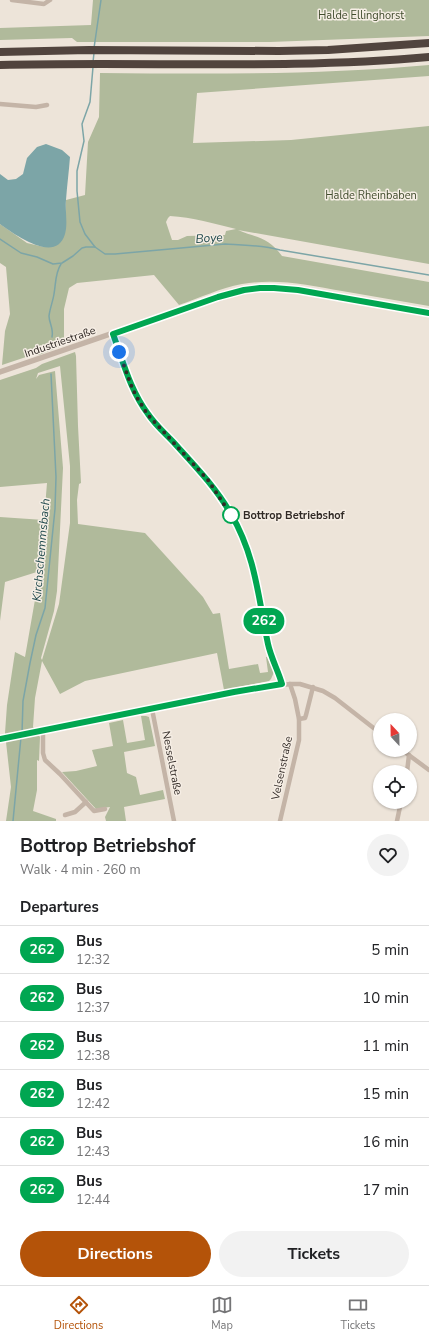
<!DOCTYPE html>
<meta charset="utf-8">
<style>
:root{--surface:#fff;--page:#f2f2f2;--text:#202124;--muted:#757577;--line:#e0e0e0;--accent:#b45309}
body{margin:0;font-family:"Nunito Sans",sans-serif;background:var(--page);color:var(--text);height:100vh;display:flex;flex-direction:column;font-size:15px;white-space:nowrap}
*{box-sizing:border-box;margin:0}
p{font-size:13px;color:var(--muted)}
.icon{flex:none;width:22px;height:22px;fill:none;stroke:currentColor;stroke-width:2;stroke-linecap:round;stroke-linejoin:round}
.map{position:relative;height:821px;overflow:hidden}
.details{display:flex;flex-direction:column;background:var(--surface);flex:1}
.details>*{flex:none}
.badge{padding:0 8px;border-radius:13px;font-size:14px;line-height:26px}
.needle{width:26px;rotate:338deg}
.tools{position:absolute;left:373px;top:713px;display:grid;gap:8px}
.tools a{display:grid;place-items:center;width:44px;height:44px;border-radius:50%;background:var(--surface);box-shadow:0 1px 3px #0004;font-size:20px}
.you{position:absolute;width:20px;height:20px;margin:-10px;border:3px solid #fff;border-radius:50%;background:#1a73e8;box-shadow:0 0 0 6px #1a73e833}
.map>.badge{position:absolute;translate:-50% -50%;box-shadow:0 0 0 2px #fff}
h2{padding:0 20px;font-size:15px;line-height:36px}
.round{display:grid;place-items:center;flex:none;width:42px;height:42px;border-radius:21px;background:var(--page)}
.overview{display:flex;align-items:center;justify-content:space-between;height:68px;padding:0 20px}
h1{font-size:19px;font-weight:700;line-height:30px}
.primary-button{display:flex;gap:8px;margin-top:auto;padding:8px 20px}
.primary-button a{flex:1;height:46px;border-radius:24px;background:var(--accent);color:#fff;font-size:16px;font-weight:700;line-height:46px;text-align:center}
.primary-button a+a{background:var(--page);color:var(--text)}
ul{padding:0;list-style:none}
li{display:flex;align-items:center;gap:12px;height:48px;padding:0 20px;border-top:1px solid var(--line)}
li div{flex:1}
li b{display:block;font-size:15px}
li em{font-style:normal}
li .badge{min-width:44px;font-weight:700;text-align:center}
.menu{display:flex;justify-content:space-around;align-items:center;height:56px;border-top:1px solid var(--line);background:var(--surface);font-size:11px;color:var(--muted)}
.menu a{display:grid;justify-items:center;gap:2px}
.menu .active{color:var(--accent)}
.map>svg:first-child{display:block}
.green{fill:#b0ba9b;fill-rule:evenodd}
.water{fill:#7ca5a7}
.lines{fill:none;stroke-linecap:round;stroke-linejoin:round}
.stream{stroke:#7ca5a7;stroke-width:1.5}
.minor{stroke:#c4b4a7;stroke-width:4.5}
.tertiary{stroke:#c4b4a7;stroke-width:5.5}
.motorway{stroke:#51443e;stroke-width:8}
.line-casing{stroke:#fff;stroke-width:9}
.line{stroke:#00a651;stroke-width:6}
.walk{stroke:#312a26;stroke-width:4;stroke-dasharray:0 7.2}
.stop-dot{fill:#fff;stroke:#00a651;stroke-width:2}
.labels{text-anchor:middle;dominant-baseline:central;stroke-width:3;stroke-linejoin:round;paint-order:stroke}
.park-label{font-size:11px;fill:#414c2d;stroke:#f6eee5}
.street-label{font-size:11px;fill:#312a26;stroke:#f6eee5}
.stop-label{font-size:11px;font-weight:bold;fill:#312a26;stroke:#f6eee5;text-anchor:start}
.water-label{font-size:12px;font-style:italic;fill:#214a4d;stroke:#f6eee5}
</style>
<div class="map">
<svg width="429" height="821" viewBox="0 0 429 821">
<rect width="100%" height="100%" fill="#ede4d9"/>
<g class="green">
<path d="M93,0h336v36l-159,6h-193l-5,-4 -72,2v-12l91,-3z"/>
<path d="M429,65v11l-232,17 -4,50 98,-3 138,-14v138l-191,-34c19,8 30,7 44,26l147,26v24c-29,-5 -58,-10 -87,-15 -33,-6 -66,-13 -100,-7 -22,4 -42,14 -63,21l-25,-30 -77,8 -8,5 -5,21v36l-25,10 -4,-1 -33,11 3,-34 5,-17 -4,-47 -6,-4v-39l27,19 17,4 21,-14 1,-33 19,-5 3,-53 11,-25 1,-44c109,1 220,2 329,-8zM170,216c22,1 45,8 66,13l-10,2 -1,4 -38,1 -9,4h-6l-6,-18 2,-4z"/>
<path d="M75,352l1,4 2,70 3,57 -2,1 -2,16 1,24 67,9 58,64 10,17 7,-1 9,56 29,-5 2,9 8,-1 -2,-15h1l7,15 -3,7 -2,2 -45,9 -7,-37 -132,28 -25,13 -18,-33 -7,37 -2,29 7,10 -1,24 -2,-1v30l-4,21 23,8v2h-50l5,-34 -6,-54 2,-28 8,-53 10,5 15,-86 -35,11 -5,39v-104l44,3 3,-37 -47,4v-107l36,-12 6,-4zM60,366l10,100v57l-11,81 -17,56 -1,-2 13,-47 3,-20 6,-123 -8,-97 -16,4 -3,4 2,-6z"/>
<path d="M141,716h5l3,1 6,29 -31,6 3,21 9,4 4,18 23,-5 2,9 -41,8 2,14h-20l-1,-4 5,-10 -14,2 -34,-37 14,-1 21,-5 -5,-16 21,-4 -4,-23 14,-3 4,23 18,-3z"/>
</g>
<path class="water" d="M46,144l16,6 8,7c-1,14 -3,28 -4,43 -1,10 2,24 -1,34 -9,31 -51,0 -65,-10v-50l8,6 8,-1 7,-5 4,-16 10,-11z"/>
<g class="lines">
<g class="stream">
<path d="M94,48l7,-48"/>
<path d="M93,62l1,-9"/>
<path d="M93,67l-3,35 -8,22 2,17 -7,30v20l3,31 5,12 10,13"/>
<path d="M0,239l21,14 16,4 16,7 9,-1 11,-7 9,-8 4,-1h9l10,7h10l110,-10c18,1 37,1 55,6l149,25"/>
<path d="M52,337c2,-8 -3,-14 -3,-21 1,-8 4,-15 5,-22 2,-11 1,-21 7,-30"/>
<path d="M22,733l1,-32 7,-38 6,-28 9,-27 10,-99 1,-32 -5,-103"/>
<path d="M13,821l8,-84"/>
</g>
<g class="minor">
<path d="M12,0l32,4 6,-4"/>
<path d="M0,104l36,3 11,-2"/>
<path d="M113,334c10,27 17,56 35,80 8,12 19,21 28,31 20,22 40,43 55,69 25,43 27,83 37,130 3,14 10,26 14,40"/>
<path d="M152,709l22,112"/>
<path d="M299,719l6,-1 1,-3 7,-28"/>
<path d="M43,730v23l2,7 15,14 34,37 11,-2"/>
<path d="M0,739l234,-47 56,-8h10l23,7 12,7 45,35"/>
<path d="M402,750l27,20"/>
<path d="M407,772l2,-17"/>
<path d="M65,815l10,-3 11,-10"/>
<path d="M280,821l19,-81v-21l-4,-20 -5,-15"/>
<path d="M397,821l4,-19"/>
</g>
<path class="tertiary" d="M0,372l218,-75 33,-8 23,-1 24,2 131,23"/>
<g class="motorway">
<path d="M0,52l89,-2 190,1 49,-1 101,-7"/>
<path d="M0,65c143,-4 286,5 429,-8"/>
</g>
</g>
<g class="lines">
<g class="line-casing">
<path id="line" d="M0,739l234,-47 48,-8c-4,-14 -11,-26 -14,-40 -10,-47 -12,-87 -37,-130 -15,-26 -35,-47 -55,-69 -9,-10 -20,-19 -28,-31 -18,-24 -25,-53 -35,-80l105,-37 26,-7 16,-2h14l24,2 131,23"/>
</g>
<use href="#line" class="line"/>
<path class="walk" d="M119,352l12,33 5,11 12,19 60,65 23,35"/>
</g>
<circle class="stop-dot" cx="231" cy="515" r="8"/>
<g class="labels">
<g class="park-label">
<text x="361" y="15">Halde Ellinghorst</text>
<text x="371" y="195">Halde Rheinbaben</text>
</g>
<g class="street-label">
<text transform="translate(60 342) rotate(-19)">Industriestraße</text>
<text transform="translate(172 763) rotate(79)">Nesselstraße</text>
<text transform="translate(282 768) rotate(-78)">Velsenstraße</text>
</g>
<g class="stop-label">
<text x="243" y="515">Bottrop Betriebshof</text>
</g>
<g class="water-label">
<text transform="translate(209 238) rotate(-4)">Boye</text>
<text transform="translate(41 550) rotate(-85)">Kirchschemmsbach</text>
</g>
</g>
</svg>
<div class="tools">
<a><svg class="needle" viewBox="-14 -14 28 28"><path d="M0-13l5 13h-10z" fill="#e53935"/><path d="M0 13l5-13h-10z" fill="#757577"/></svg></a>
<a><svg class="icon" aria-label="locate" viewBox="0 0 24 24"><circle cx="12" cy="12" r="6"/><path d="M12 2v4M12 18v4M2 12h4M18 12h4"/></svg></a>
</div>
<div class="you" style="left:119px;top:352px"></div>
<b class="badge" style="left:264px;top:621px;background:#00a651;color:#fff">262</b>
</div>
<section class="details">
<div class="overview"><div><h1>Bottrop Betriebshof</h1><p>Walk · 4 min · 260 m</p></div><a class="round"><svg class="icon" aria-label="heart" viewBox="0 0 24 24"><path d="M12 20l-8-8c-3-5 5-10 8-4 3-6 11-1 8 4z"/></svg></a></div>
<h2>Departures</h2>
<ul>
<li><span class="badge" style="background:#00a651;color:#fff">262</span><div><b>Bus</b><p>12:32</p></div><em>5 min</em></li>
<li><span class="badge" style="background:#00a651;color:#fff">262</span><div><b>Bus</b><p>12:37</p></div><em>10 min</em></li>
<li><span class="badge" style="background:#00a651;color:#fff">262</span><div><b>Bus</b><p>12:38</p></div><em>11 min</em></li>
<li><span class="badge" style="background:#00a651;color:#fff">262</span><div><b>Bus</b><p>12:42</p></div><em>15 min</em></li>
<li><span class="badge" style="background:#00a651;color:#fff">262</span><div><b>Bus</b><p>12:43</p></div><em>16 min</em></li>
<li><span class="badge" style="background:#00a651;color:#fff">262</span><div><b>Bus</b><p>12:44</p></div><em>17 min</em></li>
</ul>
<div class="primary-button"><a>Directions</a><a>Tickets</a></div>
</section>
<nav class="menu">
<a class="active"><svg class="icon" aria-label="directions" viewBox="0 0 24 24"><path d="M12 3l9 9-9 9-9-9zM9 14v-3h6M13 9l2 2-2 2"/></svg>Directions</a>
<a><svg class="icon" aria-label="map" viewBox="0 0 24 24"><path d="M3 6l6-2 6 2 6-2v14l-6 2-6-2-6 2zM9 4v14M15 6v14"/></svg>Map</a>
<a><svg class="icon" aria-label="tickets" viewBox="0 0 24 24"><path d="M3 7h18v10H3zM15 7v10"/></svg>Tickets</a>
</nav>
